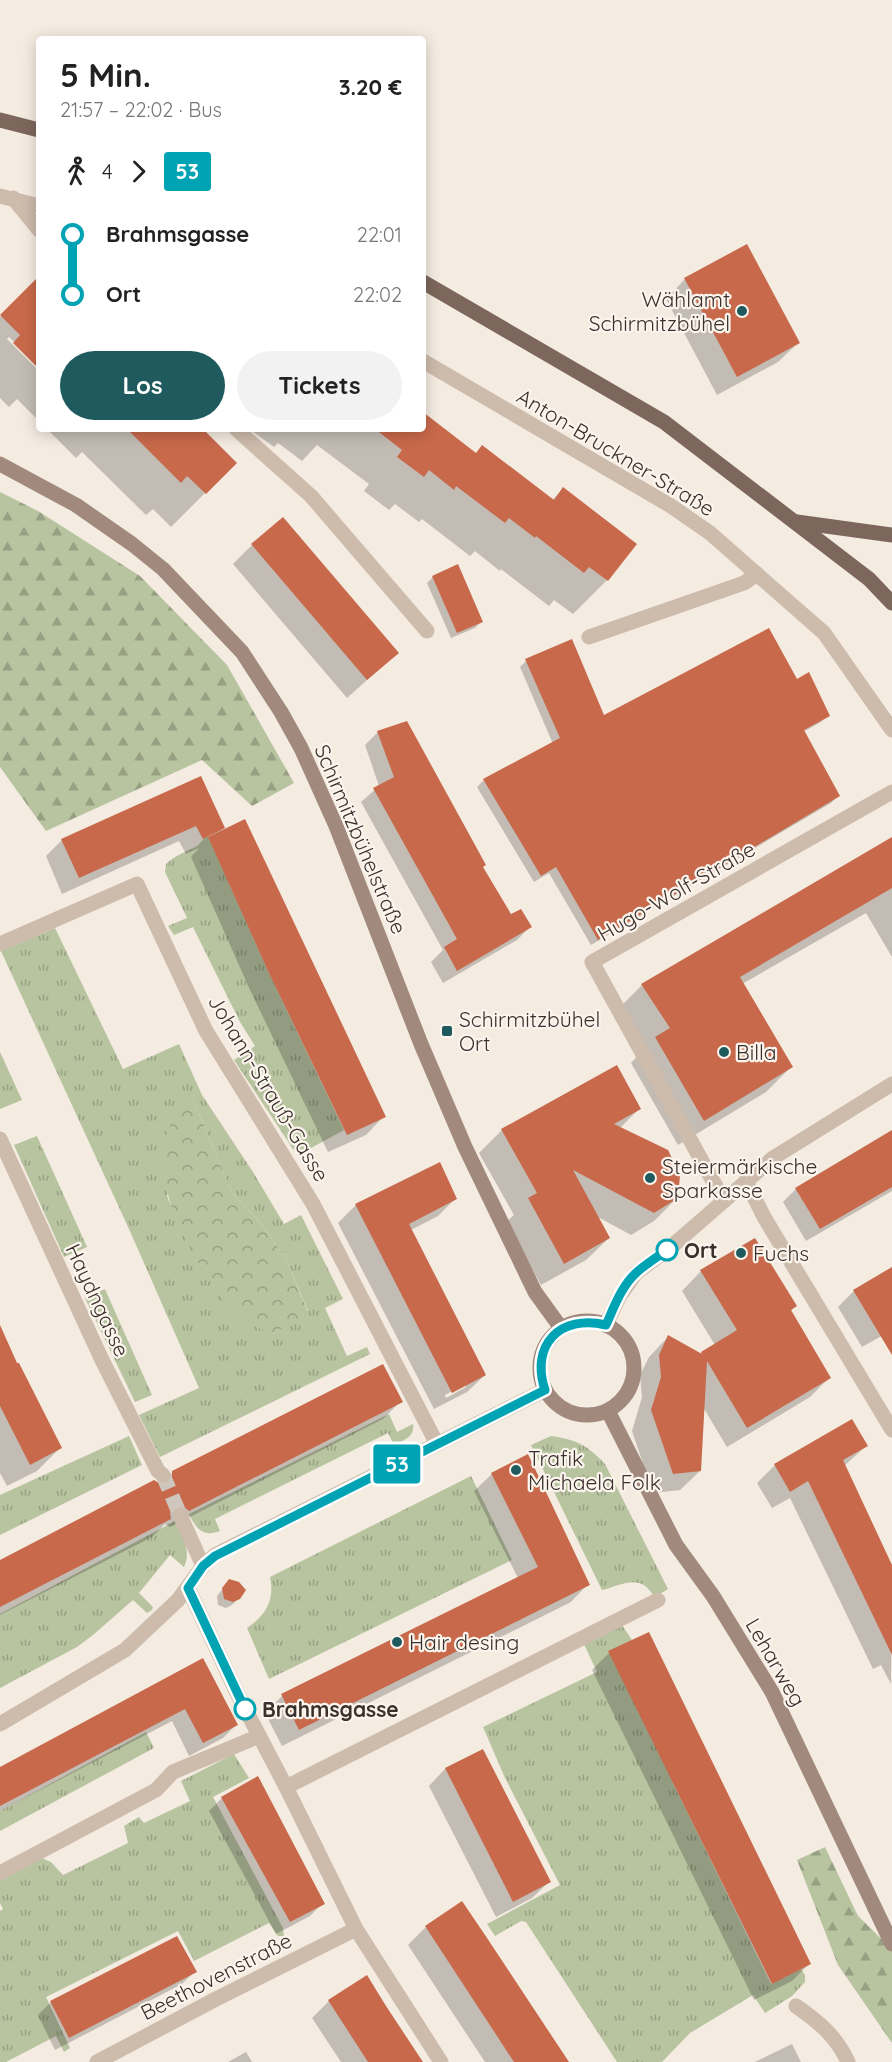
<!DOCTYPE html>
<html lang="de">
<meta charset="utf-8">
<style>
:root{--surface:#fff;--page:#f2f2f2;--text:#222;--muted:#767676;--accent:#1f5a5e}
body{margin:0;font-family:Quicksand,sans-serif;background:var(--page);color:var(--text);height:100vh;display:flex;flex-direction:column;font-size:22px;white-space:nowrap}
*{box-sizing:border-box;margin:0}
p{font-size:20px;color:var(--muted)}
.icon{flex:none;width:33px;height:33px;fill:none;stroke:currentColor;stroke-width:2;stroke-linecap:round;stroke-linejoin:round}
.map{position:relative;flex:1;overflow:hidden}
.sheet{position:absolute;left:36px;top:36px;width:390px;height:396px;display:flex;flex-direction:column;background:var(--surface);border-radius:6px;box-shadow:0 3px 15px #0003}
.sheet>*{flex:none}
.badge{padding:0 12px;border-radius:4px;font-size:21px;line-height:39px}
.map>.badge{position:absolute;translate:-50% -50%;box-shadow:0 0 0 3px #fff}
.legs{display:flex;align-items:center;gap:9px;height:66px;padding:0 24px;font-size:20px}
.legs p{margin-inline-start:auto}
.overview{display:flex;align-items:center;justify-content:space-between;height:102px;padding:0 24px}
h1{font-size:33px;font-weight:700;line-height:45px}
.action{display:flex;gap:12px;margin-top:auto;padding:12px 24px}
.action a{flex:1;height:69px;border-radius:36px;background:var(--accent);color:#fff;font-size:24px;font-weight:700;line-height:69px;text-align:center}
.action a+a{background:var(--page);color:var(--text)}
ul{padding:0 24px;list-style:none}
li{display:flex;align-items:center;gap:21px;height:60px;font-size:22px}
li i{display:grid;place-items:center;width:9px;height:100%;margin:0 8px;background:currentColor}
li i::after{content:'';width:15px;height:15px;margin:-8px;border:4px solid;border-radius:50%;background:var(--surface)}
li p{margin-inline-start:auto}
li:first-child i{background:linear-gradient(#0000 50%,currentColor 0)}
li:last-child i{background:linear-gradient(currentColor 50%,#0000 0)}
.map>svg:first-child{display:block}
.grass{fill:url(#grass-tufts);fill-rule:evenodd}
.forest{fill:url(#forest-firs)}
.park{fill:url(#park-crowns)}
.shadow{fill:#0003;fill-rule:evenodd}
.building{fill:#c8694b}
.lines{fill:none;stroke-linecap:round;stroke-linejoin:round}
.minor-tunnel{stroke:#cfc6bd;stroke-width:15;stroke-dasharray:15 8;stroke-linecap:butt}
.service{stroke:#cdbbac;stroke-width:15}
.minor{stroke:#cdbbac;stroke-width:15}
.secondary{stroke:#a18a7d;stroke-width:15}
.primary{stroke:#7d675c;stroke-width:15}
.line-1-casing{stroke:#fff;stroke-width:14}
.line-1{stroke:#00a3b4;stroke-width:9}
.poi-dot{fill:#1f5a5e;stroke:#fbf5ee;stroke-width:2}
.stop-1-dot{fill:#fff;stroke:#00a3b4;stroke-width:3}
.labels{text-anchor:middle;dominant-baseline:central;stroke-width:4.5;stroke-linejoin:round;paint-order:stroke}
.poi-label{font-size:21px;fill:#3b302b;stroke:#fbf5ee;text-anchor:start}
.street-label{font-size:21px;fill:#3b302b;stroke:#fbf5ee}
.stop-label{font-size:21px;font-weight:bold;fill:#3b302b;stroke:#fbf5ee;text-anchor:start}
</style>
<div class="map">
<svg width="892" height="2062" viewBox="0 0 892 2062">
<defs>
<pattern id="grass-tufts" width="24" height="20" patternUnits="userSpaceOnUse" patternTransform="scale(1.5)"><rect width="24" height="20" fill="#b8c4a0"/><path d="M3 7l-1-3M5 7V3M7 7l1-3M15 17l-1-3M17 17v-4M19 17l1-3" fill="none" stroke="#97a083"/></pattern>
<pattern id="forest-firs" width="22" height="20" patternUnits="userSpaceOnUse" patternTransform="scale(1.5)"><rect width="22" height="20" fill="#b8c4a0"/><path d="M5 1l3.5 6h-7zM16 11l3.5 6h-7z" fill="#97a083"/></pattern>
<pattern id="park-crowns" width="20" height="18" patternUnits="userSpaceOnUse" patternTransform="scale(1.5)"><rect width="20" height="18" fill="#b8c4a0"/><path d="M2 6a3 3 0 1 1 6 0M12 15a3 3 0 1 1 6 0" fill="none" stroke="#97a083"/></pattern>
</defs>
<rect width="100%" height="100%" fill="#f4ebe1"/>
<g class="grass">
<path d="M208,836l60,135 76,159 -42,23 -9,-4 -59,-89 21,-14 -15,-24 -47,-95 -19,8 -6,-9 19,-8 -22,-46 1,-8c9,-9 20,-12 31,-18 5,-4 5,-7 11,-10z"/>
<path d="M55,928l68,141 56,-25 23,51 51,77 31,52 17,-9 42,84 -18,9 22,48 20,-9 3,7 -210,103 -21,-42 60,-27 -70,-159 -128,-278zM193,1099l39,94 27,28 26,36 23,54 -35,23 -74,-70 -15,-28 -17,-40z"/>
<path d="M0,1052l22,48 -22,9z"/>
<path d="M37,1136l50,111 -23,10 -50,-112z"/>
<path d="M105,1289l47,106 -17,7 -50,-104z"/>
<path d="M389,1414l8,18 16,-8c2,13 -9,16 -19,21l-6,-12 -173,86 5,12c-17,6 -23,-1 -31,-17z"/>
<path d="M129,1436l13,29 -142,70v-40z"/>
<path d="M551,1436c27,4 36,9 54,28l63,125 -16,10 1,-4c-13,-22 -31,-10 -51,-5l-71,-145z"/>
<path d="M471,1476l41,84 -243,119 -22,-51c19,-13 28,-28 23,-51z"/>
<path d="M175,1521c7,16 17,29 9,46l-14,-12 -31,38 14,14 -1,3 -5,3 -14,-13 -40,35 -16,12 -77,41v-74z"/>
<path d="M622,1625l10,15 41,143 98,201 30,-15 4,6v7l-13,14 -27,17 -12,-18 -63,38 -28,29h-45l-91,-140 -5,-1 -26,15 -8,-12 73,-39 -55,-107 -22,-51 114,-55 -14,-30z"/>
<path d="M146,1732l8,16 -154,83v-20z"/>
<path d="M234,1754l15,24 -36,19 70,131 1,8h-6l-9,-13 -75,38 -16,-30 -132,66 24,51 -6,4 -8,-16 -50,26h-6v-151l3,-2 -3,-6v-23l42,-22 9,4 12,13 65,-32 -4,-17 15,-9 5,6 46,-22 -9,-20z"/>
</g>
<g class="forest">
<path d="M0,492l38,19 102,65 87,89 67,118 -42,23 -50,-46 -156,71 -46,-64z"/>
<path d="M825,1847l33,69 34,33v94l-54,-78 -41,-105z"/>
</g>
<path class="park" d="M193,1099l39,94 27,28 26,36 23,55 -35,22c-11,-5 -24,-9 -33,-16 -13,-10 -23,-27 -32,-40 -32,-47 -75,-137 -15,-179z"/>
<g class="shadow">
<path d="M685,279l113,64 -20,19 -61,33 -51,-96z"/>
<path d="M33,284l6,6v77l-30,-30 -2,2 32,32v50l-22,-22 -8,8 -9,-9v-81z"/>
<path d="M423,414l53,40 76,46 11,-11 72,55 -28,36 -34,34 -19,-14 -5,6 -48,-37 -1,2 -25,-20 -5,5 -48,-37 -3,3 -24,-18 -6,6 -25,-19 5,-7 -52,-39 -15,16 -24,-18 -4,4 -25,-18h174z"/>
<path d="M47,429h154l34,34 -64,64 -18,-18 -7,6 -64,-63 -6,6z"/>
<path d="M252,545l145,108 -50,45 -114,-134z"/>
<path d="M433,577l48,45 -6,6 -24,10 -24,-55z"/>
<path d="M526,661l77,56 193,-36 32,34 -7,7 -18,10 35,64 -7,7 -240,142 -42,-72 -15,9 -57,-95 7,-7 69,-36 -33,-77z"/>
<path d="M378,732l104,135 28,49 20,11 -13,13 -74,43 -12,-21 12,-12 -82,-148 18,-16 -14,-41z"/>
<path d="M200,778l24,50 -5,5 165,283 -18,19 -38,17 -78,-162 -59,-133 8,-9 -13,6 -7,-13 -117,53 -16,-38 16,-16z"/>
<path d="M892,838v119l-26,-44 -124,71 49,83 -25,25 -88,53 -47,-82 12,-13 -26,-40 25,-25z"/>
<path d="M639,1109l-19,19 57,70 -23,23 -23,14 -33,-18 11,21 -23,22 -45,25 -35,-63 8,-7 -35,-62 23,-23z"/>
<path d="M892,1132v59l-86,50 -23,-39 13,-13z"/>
<path d="M455,1199l-17,17 -27,14 74,145 -18,17 -33,17 -96,-186 18,-18zM466,1384v3l-20,11 -1,-3z"/>
<path d="M892,1269v61l-30,17 -24,-40 16,-16z"/>
<path d="M701,1271l94,35 -5,6 39,66 -19,19 -83,50 -24,-40 -3,64 -20,19 -27,3 -21,-62 10,-34 -2,-22 9,-18 19,-20 32,17 15,-9 -33,-54z"/>
<path d="M0,1329l17,36 43,83 -23,23 -30,15 -7,-13z"/>
<path d="M401,1401l-18,18 -213,108 -5,-3 -13,13 -152,78v-54l160,-76 13,-13z"/>
<path d="M866,1446l-22,20 48,101 -1,117 -10,-19 -8,4 -83,-171 -18,10 -15,-25 18,-18z"/>
<path d="M492,1474l96,110 -17,18 -289,144 -17,-33 17,-17 236,-118 -44,-87z"/>
<path d="M229,1581l10,17 -7,7 -6,3 -8,-3 -1,-9z"/>
<path d="M609,1653l200,311 -17,17 -38,19 -162,-330z"/>
<path d="M203,1660l33,65 -13,13 -34,18 -17,-35 -172,90v-43z"/>
<path d="M482,1751l67,131 -17,16 -36,19 -67,-131 16,-17z"/>
<path d="M222,1798l101,105 -13,13 -34,18 -67,-123z"/>
<path d="M461,1903l106,159h-82l-77,-117 18,-18z"/>
<path d="M195,1971l-13,13 -127,66 -17,-35 13,-13z"/>
<path d="M366,1977l55,85h-80l-29,-44 17,-17z"/>
<path d="M792,2044l9,18h-46z"/>
<path d="M246,2052l6,10h-24z"/>
</g>
<g class="building">
<path d="M747,244l53,99 -63,34 -53,-99z"/>
<path d="M39,276v93l-26,-26 7,-8 -20,-20z"/>
<path d="M423,412l53,41 6,-8 72,55 9,-13 74,57 -29,37 -19,-14 -5,6 -48,-37 -1,2 -26,-20 -4,5 -49,-37 -2,4 -25,-20 -5,7 -27,-20 5,-7 -27,-21h48z"/>
<path d="M127,429h76l34,34 -31,31 -19,-18 -6,7z"/>
<path d="M283,517l116,136 -32,27 -116,-136z"/>
<path d="M458,564l25,58 -26,11 -25,-57z"/>
<path d="M769,628l28,51 12,-7 21,44 -26,14 36,66 -242,144 -42,-73 -15,9 -58,-97 77,-41 -35,-79 47,-20 32,76z"/>
<path d="M407,721l79,144 -3,2 28,47 10,-5 11,18 -75,44 -13,-24 13,-8 -84,-151 21,-11 -17,-46z"/>
<path d="M201,776l24,52 -22,11 -7,-13 -117,52 -18,-39z"/>
<path d="M245,819l141,298 -39,18 -79,-164 -60,-134z"/>
<path d="M892,837v51l-152,89 53,90 -89,54 -49,-84 15,-9 -29,-44z"/>
<path d="M617,1065l24,44 -27,15 54,26 12,25 -2,23 -24,15 -81,-43 37,68 -46,26 -36,-66 9,-5 -36,-64z"/>
<path d="M892,1130v57l-72,42 -25,-41z"/>
<path d="M440,1162l17,37 -48,25 77,151 -34,18 -97,-189z"/>
<path d="M755,1238l42,68 -6,4 40,68 -84,50 -40,-67 -6,110 -28,3 -22,-64 10,-33 -2,-22 9,-20 34,19 -1,-2 36,-22 -37,-60z"/>
<path d="M892,1267v88l-39,-65z"/>
<path d="M0,1325l17,38h2l43,85 -32,17 -30,-59z"/>
<path d="M383,1364l20,38 -214,109 -7,-6 -7,1 -5,7 1,6 -171,88v-47l154,-80 7,4h6l5,-7v-6z"/>
<path d="M852,1419l16,27 -25,14 49,105v90l-84,-174 -18,11 -16,-28z"/>
<path d="M528,1454l62,131 -291,145 -18,-36 257,-127 -47,-94z"/>
<path d="M229,1579l10,3 7,8 -6,9 -7,3 -9,-3 -2,-11z"/>
<path d="M649,1632l162,332 -39,20 -164,-333z"/>
<path d="M203,1658l35,67 -35,18 -18,-34 -185,97v-39z"/>
<path d="M483,1749l68,133 -38,20 -68,-134z"/>
<path d="M258,1776l67,128 -35,18 -69,-125z"/>
<path d="M462,1901l23,34 84,127h-55l-89,-136z"/>
<path d="M177,1936l20,36 -128,66 -19,-37z"/>
<path d="M367,1975l19,31 37,56h-55l-40,-62z"/>
</g>
<g class="lines">
<path class="minor-tunnel" d="M163,1475l17,40"/>
<g class="service">
<path d="M13,198l26,32"/>
<path d="M236,429l75,67 116,135"/>
<path d="M589,637l155,-54 13,-9"/>
<path d="M746,1181l18,36 128,213"/>
<path d="M0,1873l156,-83 17,-18 86,-36"/>
<path d="M796,2006c23,16 40,30 52,56"/>
</g>
<g class="minor">
<path d="M0,196l39,10"/>
<path d="M423,361l248,145 39,27 114,100 68,97"/>
<path d="M0,944l137,-60 69,147 107,173 124,240"/>
<path d="M0,1139l102,221 56,111 5,4"/>
<path d="M724,1201l-132,-239 300,-170"/>
<path d="M606,1325l13,-28 17,-24 35,-26 102,-89 119,-74"/>
<path d="M180,1515l23,51"/>
<path d="M188,1588l50,107 48,92 70,142 85,133"/>
<path d="M0,1724l125,-74 53,-50 25,-34 12,-11 330,-165"/>
<path d="M286,1787l372,-187"/>
<path d="M97,2062l119,-63 140,-70"/>
</g>
<g class="secondary">
<path d="M0,464l76,41 56,39 31,25 79,83 39,60 20,36 35,78 85,218 44,103 70,145 26,36"/>
<circle cx="587" cy="1368" r="47"/>
<path d="M608,1411l68,134 37,51 59,96 120,252"/>
</g>
<g class="primary">
<path d="M0,120l39,10"/>
<path d="M423,282l241,140 205,157 23,24"/>
<path d="M797,522l95,13"/>
</g>
</g>
<g class="lines">
<g class="line-1-casing">
<path id="line-1" d="M245,1709l-57,-121 15,-22 12,-10 330,-166c-15,-45 15,-76 61,-65 8,-18 16,-40 31,-53 9,-8 20,-15 30,-22"/>
</g>
<use href="#line-1" class="line-1"/>
</g>
<g class="poi-dot">
<circle cx="742" cy="311" r="6"/>
<rect x="441" y="1025" width="12" height="12" rx="3"/>
<circle cx="724" cy="1052" r="6"/>
<circle cx="650" cy="1178" r="6"/>
<circle cx="741" cy="1253" r="6"/>
<circle cx="516" cy="1470" r="6"/>
<circle cx="397" cy="1642" r="6"/>
</g>
<g class="stop-1-dot">
<circle cx="667" cy="1250" r="10"/>
<circle cx="245" cy="1709" r="10"/>
</g>
<g class="labels">
<g class="poi-label">
<text x="730" y="299" text-anchor="end">Wählamt<tspan x="730" dy="24">Schirmitzbühel</tspan></text>
<text x="459" y="1019">Schirmitzbühel<tspan x="459" dy="24">Ort</tspan></text>
<text x="736" y="1052">Billa</text>
<text x="662" y="1166">Steiermärkische<tspan x="662" dy="24">Sparkasse</tspan></text>
<text x="753" y="1253">Fuchs</text>
<text x="528" y="1458">Trafik<tspan x="528" dy="24">Michaela Folk</tspan></text>
<text x="409" y="1642">Hair desing</text>
</g>
<g class="street-label">
<text transform="translate(616 452) rotate(31)">Anton-Bruckner-Straße</text>
<text transform="translate(361 839) rotate(67)">Schirmitzbühelstraße</text>
<text transform="translate(676 891) rotate(-30)">Hugo-Wolf-Straße</text>
<text transform="translate(269 1088) rotate(59)">Johann-Strauß-Gasse</text>
<text transform="translate(98 1300) rotate(65)">Haydngasse</text>
<text transform="translate(776 1662) rotate(60)">Leharweg</text>
<text transform="translate(216 1976) rotate(-27)">Beethovenstraße</text>
</g>
<g class="stop-label">
<text x="684" y="1250">Ort</text>
<text x="262" y="1709">Brahmsgasse</text>
</g>
</g>
</svg>
<b class="badge" style="left:397px;top:1464px;background:#00a3b4;color:#fff">53</b>
<section class="sheet">
<div class="overview"><div><h1>5 Min.</h1><p>21:57 – 22:02 · Bus</p></div><b>3.20 €</b></div>
<div class="legs"><svg class="icon" aria-label="walk" viewBox="0 0 24 24"><circle cx="13" cy="4" r="2"/><path d="M13 8l-2 6 4 7M11 14l-3 7M7 12l3-4h3l4 4"/></svg>4<svg class="icon" aria-label="forward" viewBox="0 0 24 24"><path d="M9 5l7 7-7 7"/></svg><b class="badge" style="background:#00a3b4;color:#fff">53</b></div>
<ul>
<li><i style="color:#00a3b4"></i><b>Brahmsgasse</b><p>22:01</p></li>
<li><i style="color:#00a3b4"></i><b>Ort</b><p>22:02</p></li>
</ul>
<div class="action"><a>Los</a><a>Tickets</a></div>
</section>
</div>
